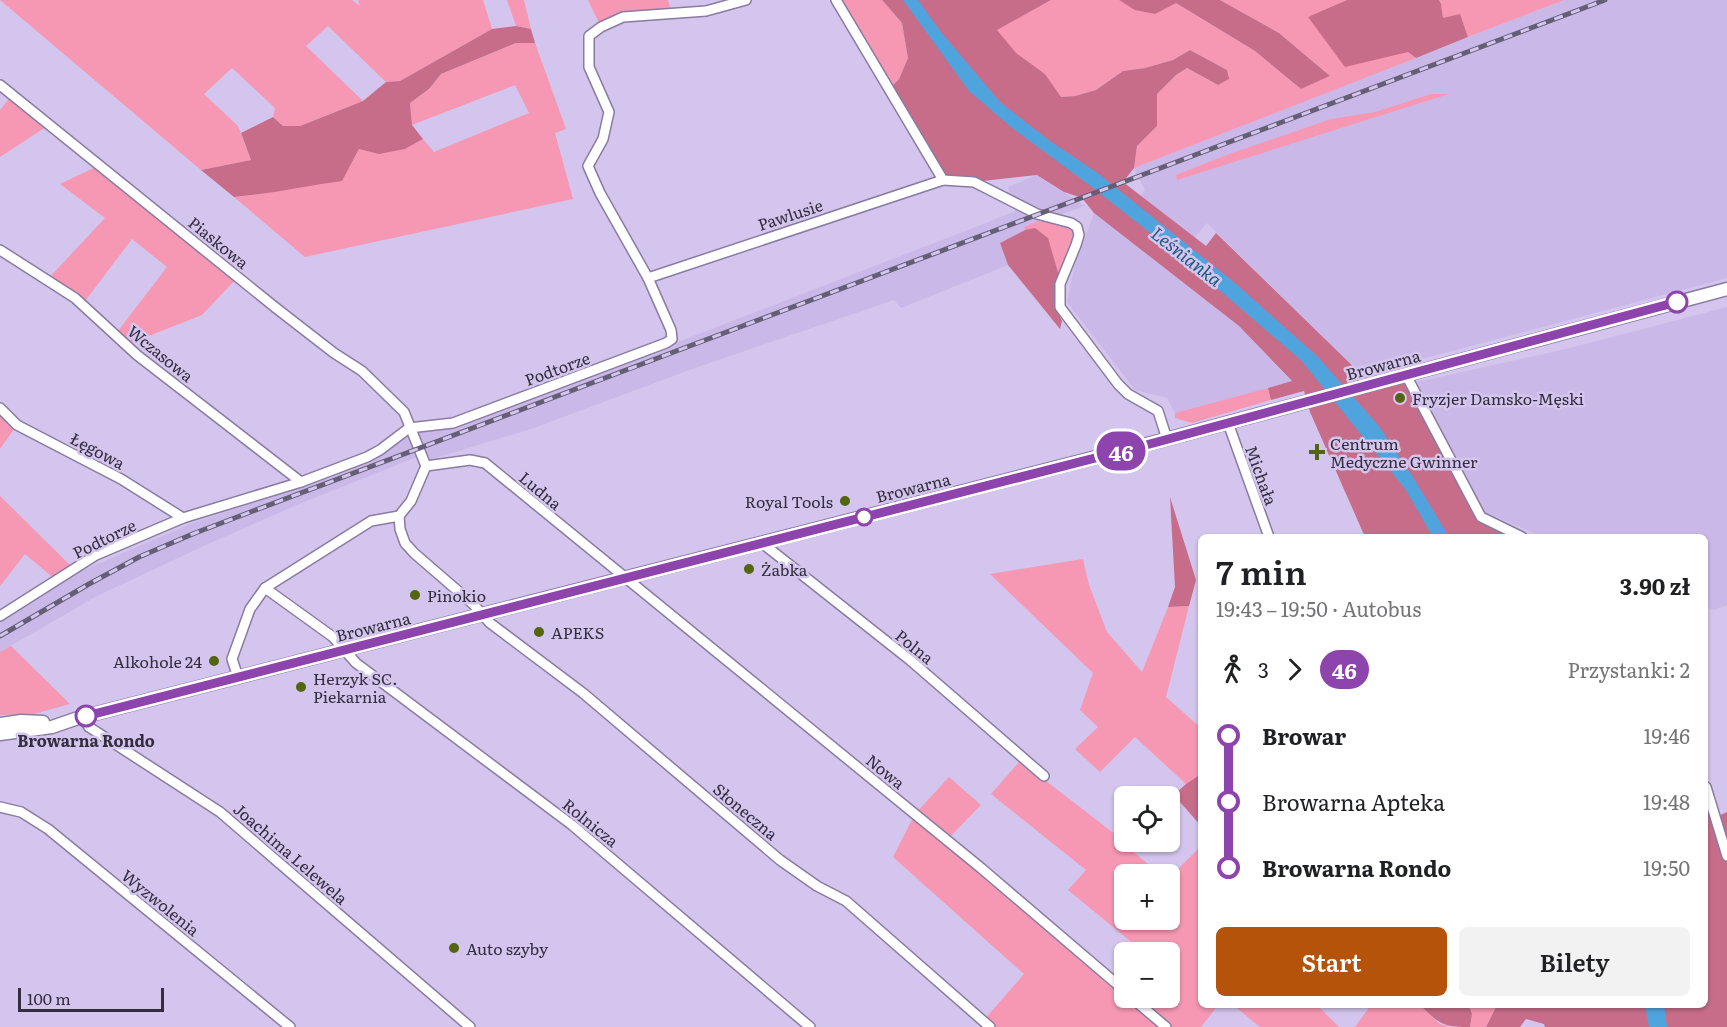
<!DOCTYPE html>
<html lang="pl">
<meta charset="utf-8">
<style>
:root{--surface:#fff;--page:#f2f2f2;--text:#202124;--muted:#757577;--accent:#b45309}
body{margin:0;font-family:Literata,serif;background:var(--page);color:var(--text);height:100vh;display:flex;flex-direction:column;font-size:22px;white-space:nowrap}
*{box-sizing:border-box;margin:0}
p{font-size:20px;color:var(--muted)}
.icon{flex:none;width:33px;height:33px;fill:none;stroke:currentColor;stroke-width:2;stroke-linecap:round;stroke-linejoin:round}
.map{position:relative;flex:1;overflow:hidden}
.details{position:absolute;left:1198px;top:534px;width:510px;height:474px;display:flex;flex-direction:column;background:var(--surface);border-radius:9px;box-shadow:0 2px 4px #0004}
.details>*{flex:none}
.badge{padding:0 12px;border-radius:20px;font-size:21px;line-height:39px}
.buttons{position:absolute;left:1114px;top:786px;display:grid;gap:12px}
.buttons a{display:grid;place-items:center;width:66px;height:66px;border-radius:9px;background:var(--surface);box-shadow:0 2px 4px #0004;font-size:30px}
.scale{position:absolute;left:18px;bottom:15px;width:146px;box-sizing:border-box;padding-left:6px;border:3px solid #332d3d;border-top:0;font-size:16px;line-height:21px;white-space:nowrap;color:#332d3d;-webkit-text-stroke:4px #d3c5ed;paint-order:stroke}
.map>.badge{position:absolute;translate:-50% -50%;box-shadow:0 0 0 3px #fff}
.legs{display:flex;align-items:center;gap:9px;height:66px;padding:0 18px;font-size:20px}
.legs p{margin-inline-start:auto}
.overview{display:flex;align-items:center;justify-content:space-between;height:102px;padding:0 18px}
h1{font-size:33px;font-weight:600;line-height:45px}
.primary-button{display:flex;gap:12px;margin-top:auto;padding:12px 18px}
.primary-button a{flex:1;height:69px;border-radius:9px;background:var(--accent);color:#fff;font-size:24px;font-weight:600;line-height:69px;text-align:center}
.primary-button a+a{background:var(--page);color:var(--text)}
ul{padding:0 18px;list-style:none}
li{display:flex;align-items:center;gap:21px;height:66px;font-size:22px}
li i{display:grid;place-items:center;width:9px;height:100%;margin:0 8px;background:currentColor}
li i::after{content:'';width:15px;height:15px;margin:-8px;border:4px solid;border-radius:50%;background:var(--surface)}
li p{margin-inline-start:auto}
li:first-child i{background:linear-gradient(#0000 50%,currentColor 0)}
li:last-child i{background:linear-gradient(currentColor 50%,#0000 0)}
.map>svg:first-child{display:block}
.built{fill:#cab9e8}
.green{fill:#f698b3}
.forest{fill:#c76d89}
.water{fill:#50a4de}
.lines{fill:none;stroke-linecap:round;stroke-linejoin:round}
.minor-casing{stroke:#897ba1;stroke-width:12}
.tertiary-casing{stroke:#897ba1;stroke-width:15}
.minor{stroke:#fff;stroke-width:9}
.tertiary{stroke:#fff;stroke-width:12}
.rail-casing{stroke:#665e75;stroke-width:5}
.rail{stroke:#d3c5ed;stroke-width:3;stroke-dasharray:9;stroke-linecap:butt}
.line-1-casing{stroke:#fff;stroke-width:14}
.line-1{stroke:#8e44ad;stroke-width:9}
.stop-1-dot{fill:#fff;stroke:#8e44ad;stroke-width:3}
.poi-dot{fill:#53650e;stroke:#d3c5ed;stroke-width:2}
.labels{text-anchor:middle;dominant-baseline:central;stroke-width:5;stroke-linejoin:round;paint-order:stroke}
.street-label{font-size:16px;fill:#332d3d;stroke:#d3c5ed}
.poi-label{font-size:16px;fill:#332d3d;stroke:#d3c5ed;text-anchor:start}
.stop-label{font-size:16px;font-weight:bold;fill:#332d3d;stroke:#d3c5ed}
.water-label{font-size:18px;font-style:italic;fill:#1e5b82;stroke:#d3c5ed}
</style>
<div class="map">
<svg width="1727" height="1027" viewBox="0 0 1727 1027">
<rect width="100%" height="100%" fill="#d3c5ed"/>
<g class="built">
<path d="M1564,0h163v278l-365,97 -155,-152 -13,15 -54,-42 5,-6 -11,-22z"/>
<path d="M1037,175l48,31 -61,21 1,3 -25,13 8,22 -107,43 -7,-8 -199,68 -164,61 -99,30 -15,-2 -118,47 -93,41 -109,51 -97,56v-30l81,-51 109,-47 113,-38 72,-29 33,-21 15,-5 38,-5 530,-205 24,-10 -7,-24z"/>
<path d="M1094,213l145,113 53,56 -117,31 -8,-15 -32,-8 -68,-88 7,-33z"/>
<path d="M1727,307v298l-13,5 -8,-3v-70h-163l-63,-27 -63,-128 149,-33z"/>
</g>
<g class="green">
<path d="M0,0h352l8,6 -2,-6h125l9,29 -92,52 -14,1 -58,-56 -22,20 57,55 -63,25h-17l-10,-9 2,-9 -43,-40 -28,26 34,32 13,34 -50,10z"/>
<path d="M507,0h17l7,29 -15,-3z"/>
<path d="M588,0h80l4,12 -49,5 -22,10z"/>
<path d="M836,0h46l20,23 6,35 -9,21 -10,10z"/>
<path d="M1051,0h68l3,2 54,1 79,48 46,38 29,-13 -51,-43 -59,-33h127l-38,18 99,34 8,6 -282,110 3,-22 20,-20v-32l19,-19 11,-7 31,17 9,-15 -37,-20 -17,10 -28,8 -22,3 -27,19 -21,6 -15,1 -15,-23 -30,-21 -19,-23z"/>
<path d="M1439,0h125l-96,37 -8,-22 -17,4 -2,-15z"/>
<path d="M516,43h19l31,86 -11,4 18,66 -268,58 -71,-60c41,-3 77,-15 115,-29l10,-19h46l18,-10 11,13 95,-39 -14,-28 -103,40 -2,-22 19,-14 12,-15z"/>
<path d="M1431,94h18l-272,86 -1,-5 56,-22 99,-34 44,-7z"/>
<path d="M12,95l37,30 -49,32v-47z"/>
<path d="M100,165l138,112 -36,38 -76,30 -11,-10 52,-68 -35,-28 -50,66 -35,-25 58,-62 -45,-34z"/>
<path d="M1038,221l32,5c9,15 -5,36 -11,50l-24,-47 -10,1 -1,-3z"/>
<path d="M1268,388l3,12 -79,23 -17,-5v-5z"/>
<path d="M0,408l17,17 -17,24z"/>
<path d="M0,496l74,73 -18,11 -31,-26 -25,32z"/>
<path d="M1083,559l6,26 18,47 35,40 26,-65 21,-1 -23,91 35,31v46l-15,10 -51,-47 -35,35 -25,-23 23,-22 -18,-17 13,-37 -103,-99z"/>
<path d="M11,646l59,58 -36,10 -34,1v-63z"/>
<path d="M1020,761l100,77 4,6 36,30h-35v46h45v-43l31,-31 1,159h16l-17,22h-35l-5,-5 -5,5h-166l-7,-6 41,-47 -131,-117 22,-43 34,-37 32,28 -34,35 168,142 10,-14v30h45v-46h-32l2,-3 -72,-59 18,-20 -95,-76z"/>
<path d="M1233,1005h84l22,22h-79z"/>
<path d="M1363,1005h57l20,19 11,3h-96l13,-18z"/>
<path d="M1469,1005h28l-11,22h-16l2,-13z"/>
</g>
<g class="forest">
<path d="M882,0h169l-54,30 19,23 29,21 16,23 14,-1 21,-6 27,-19 22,-3 28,-8 17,-10 37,20 2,9 -11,6 -31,-17 -11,7 -19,19v32l-20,20 -3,22 -11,14 83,64 10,-13 146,142 15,7 29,-7 74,142 25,13 3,7h-143l-55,-125 -6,-21 -33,9 -3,-12 24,-7 -53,-55 -145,-113 -12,-15 -18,-6 -27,-17 -63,7 -31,-2 -54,-91 10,-10 9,-21 -6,-35z"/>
<path d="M1119,0h101l59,33 51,43 -29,13 -46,-38 -79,-48 -21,11 -20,-4z"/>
<path d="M1347,0h92l2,4 2,14 17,-4 8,23 -52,21 -8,-6 -63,15 -37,-50z"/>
<path d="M516,26l15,3 4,14h-19l-75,31 -12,15 -19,14 2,22 11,14 -18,10 -26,5 -20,-5 -17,32c-36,5 -72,13 -108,16l-33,-27 50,-10 -10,-27 32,-16 10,9h17l63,-25 23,-19 14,-1 92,-52z"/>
<path d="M1035,228l13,10 11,38 -5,15 2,16 6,14 -2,8 -52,-64 -8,-22 25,-13z"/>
<path d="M1170,497l26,83 -7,26 -21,1 7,-20z"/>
<path d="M1201,774v52l-27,-31 12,-11z"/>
<path d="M1706,787l10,30 11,-5v215h-182l-1,-3 -18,-5 -6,8h-34l11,-22h209z"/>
<path d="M1420,1005h49l3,9 -2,13c-28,0 -30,-3 -50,-22z"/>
</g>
<g class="water">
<path d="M903,0h15l23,32 59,70 50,39 49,33 136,109 82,73 61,69 35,52 36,60h-16l-27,-47 -105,-130 -125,-107 -88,-69 -77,-57 -42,-36z"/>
<path d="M1645,1005h19l3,22h-18z"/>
</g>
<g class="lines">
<g class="minor-casing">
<g id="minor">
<path d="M836,0l107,180 31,2 63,32 34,9 6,4 2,8 -3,10 -16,39v23l58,77 10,10 30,17 9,28"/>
<path d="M0,85l276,223 58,45 28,18 42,41 22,54 -15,35 -12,15 -28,5 -106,67 -15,21 -18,50 6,18"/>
<path d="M0,250l75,48 62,57 164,127"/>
<path d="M648,278l295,-98"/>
<path d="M1406,375l75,142 41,20"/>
<path d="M0,408l17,17 104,54 62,39"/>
<path d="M1228,423l41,114"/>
<path d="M426,466l44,-6 15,3 496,405 144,123"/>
<path d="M399,516l1,13 5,14 9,10 59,51 17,19 93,70 197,167 37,26 29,15 144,126"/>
<path d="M762,543l148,117 134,116"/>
<path d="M265,588l68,49 23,26 216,162 238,202"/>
<path d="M0,616l96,-61 87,-37 118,-36 66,-25 13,-7 29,-22 44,-5 213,-80 6,-4 -1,-9 -23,-52 -48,-85 -12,-27 15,-27 6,-27 -20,-45v-31l12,-9 22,-10 83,-6 40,-11"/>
<path d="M82,717l7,10 131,85 250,215"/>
<path d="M1706,787l21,69"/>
<path d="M0,807l21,5 27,17 242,198"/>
<path d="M1132,998l34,29"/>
</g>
</g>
<g class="tertiary-casing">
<g id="tertiary">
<path d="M0,724l21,-3 22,1"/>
<path d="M0,734l52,-7 26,-9 1089,-279 560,-150"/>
</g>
</g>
<use href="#minor" class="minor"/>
<use href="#tertiary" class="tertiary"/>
<g class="rail-casing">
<path id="rail" d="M0,636l89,-52 50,-27 56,-24 1410,-533"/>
</g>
<use href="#rail" class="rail"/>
</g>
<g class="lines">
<g class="line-1-casing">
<path id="line-1" d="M86,716l1060,-271 531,-143"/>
</g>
<use href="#line-1" class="line-1"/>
</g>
<g class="stop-1-dot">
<circle cx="1677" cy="302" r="10"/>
<circle cx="864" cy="517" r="8"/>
<circle cx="86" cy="716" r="10"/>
</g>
<g class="poi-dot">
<circle cx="1400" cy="398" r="6"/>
<path d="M1314 443h6v6h6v6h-6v6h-6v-6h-6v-6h6z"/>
<circle cx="845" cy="501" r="6"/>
<circle cx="749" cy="569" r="6"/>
<circle cx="415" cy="595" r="6"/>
<circle cx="539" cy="632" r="6"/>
<circle cx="214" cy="661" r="6"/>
<circle cx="301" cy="687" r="6"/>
<circle cx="454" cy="948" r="6"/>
</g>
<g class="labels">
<g class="street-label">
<text transform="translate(790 214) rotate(-18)">Pawlusie</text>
<text transform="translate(219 242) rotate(39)">Piaskowa</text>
<text transform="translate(161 353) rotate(39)">Wczasowa</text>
<text transform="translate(1383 364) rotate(-15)">Browarna</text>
<text transform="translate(557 368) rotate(-20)">Podtorze</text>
<text transform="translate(98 450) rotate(28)">Łęgowa</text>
<text transform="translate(1262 475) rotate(70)">Michała</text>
<text transform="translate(913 487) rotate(-14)">Browarna</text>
<text transform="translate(541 490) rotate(40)">Ludna</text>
<text transform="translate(104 538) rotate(-26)">Podtorze</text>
<text transform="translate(373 626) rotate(-14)">Browarna</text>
<text transform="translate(915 646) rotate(39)">Polna</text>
<text transform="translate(886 771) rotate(39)">Nowa</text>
<text transform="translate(746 811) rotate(40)">Słoneczna</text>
<text transform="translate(591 822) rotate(39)">Rolnicza</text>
<text transform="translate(291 853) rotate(41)">Joachima Lelewela</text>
<text transform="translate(161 902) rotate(39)">Wyzwolenia</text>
</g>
<g class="poi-label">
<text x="1412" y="398">Fryzjer Damsko-Męski</text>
<text x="1330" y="443">Centrum<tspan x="1330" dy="18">Medyczne Gwinner</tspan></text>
<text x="833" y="501" text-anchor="end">Royal Tools</text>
<text x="761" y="569">Żabka</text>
<text x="427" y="595">Pinokio</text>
<text x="551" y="632">APEKS</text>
<text x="202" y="661" text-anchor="end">Alkohole 24</text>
<text x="313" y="678">Herzyk SC.<tspan x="313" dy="18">Piekarnia</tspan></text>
<text x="466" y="948">Auto szyby</text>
</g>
<g class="stop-label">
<text x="86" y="740">Browarna Rondo</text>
</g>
<g class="water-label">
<text transform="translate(1187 256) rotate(38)">Leśnianka</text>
</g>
</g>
</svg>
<div class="buttons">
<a><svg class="icon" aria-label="locate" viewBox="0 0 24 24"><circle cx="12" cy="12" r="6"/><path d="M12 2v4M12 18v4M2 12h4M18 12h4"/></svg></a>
<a>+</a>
<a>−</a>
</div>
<div class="scale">100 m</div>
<b class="badge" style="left:1121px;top:451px;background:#8e44ad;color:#fff">46</b>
<section class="details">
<div class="overview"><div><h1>7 min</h1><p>19:43 – 19:50 · Autobus</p></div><b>3.90 zł</b></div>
<div class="legs"><svg class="icon" aria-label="walk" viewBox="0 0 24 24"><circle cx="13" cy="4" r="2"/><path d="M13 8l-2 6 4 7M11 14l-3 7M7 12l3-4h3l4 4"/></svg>3<svg class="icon" aria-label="forward" viewBox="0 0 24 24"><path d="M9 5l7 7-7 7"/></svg><b class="badge" style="background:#8e44ad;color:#fff">46</b><p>Przystanki: 2</p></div>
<ul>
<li><i style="color:#8e44ad"></i><b>Browar</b><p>19:46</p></li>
<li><i style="color:#8e44ad"></i><span>Browarna Apteka</span><p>19:48</p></li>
<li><i style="color:#8e44ad"></i><b>Browarna Rondo</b><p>19:50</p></li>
</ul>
<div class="primary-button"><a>Start</a><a>Bilety</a></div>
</section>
</div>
